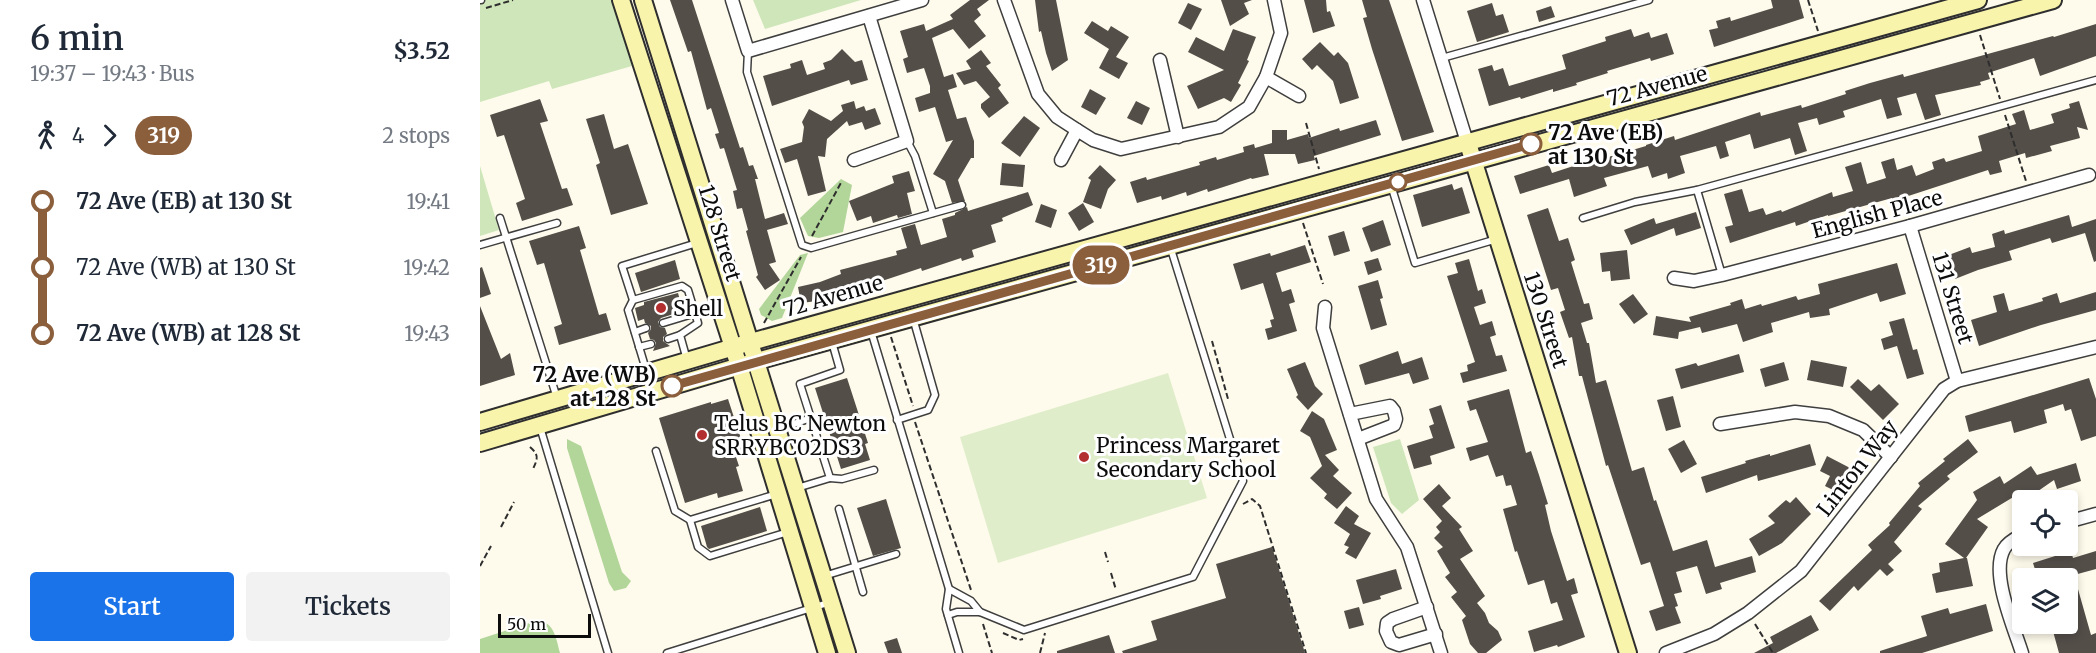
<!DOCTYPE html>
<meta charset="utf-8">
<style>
:root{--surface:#fff;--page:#f2f2f3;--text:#1f2937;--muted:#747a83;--accent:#1a73e8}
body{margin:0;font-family:Merriweather,serif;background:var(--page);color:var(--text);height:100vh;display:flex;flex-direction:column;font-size:22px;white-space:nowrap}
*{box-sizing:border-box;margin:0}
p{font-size:20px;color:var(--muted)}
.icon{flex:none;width:33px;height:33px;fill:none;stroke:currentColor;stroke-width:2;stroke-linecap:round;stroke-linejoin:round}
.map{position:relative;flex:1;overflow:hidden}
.sheet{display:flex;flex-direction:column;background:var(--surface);width:480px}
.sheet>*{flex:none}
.badge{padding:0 12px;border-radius:20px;font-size:21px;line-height:39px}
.buttons{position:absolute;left:1532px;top:490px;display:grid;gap:12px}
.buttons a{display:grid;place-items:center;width:66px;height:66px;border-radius:6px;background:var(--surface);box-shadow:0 3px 9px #0003;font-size:30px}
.scale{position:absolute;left:18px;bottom:15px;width:93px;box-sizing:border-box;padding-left:6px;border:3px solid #0c0c0c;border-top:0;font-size:16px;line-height:21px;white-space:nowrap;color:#0c0c0c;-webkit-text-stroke:4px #fff;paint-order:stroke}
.map>.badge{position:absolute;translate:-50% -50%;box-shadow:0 0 0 3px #fff}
.legs{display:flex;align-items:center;gap:9px;height:66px;padding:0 30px;font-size:20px}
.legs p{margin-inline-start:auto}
.summary{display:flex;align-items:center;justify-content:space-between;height:102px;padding:0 30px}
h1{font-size:33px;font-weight:600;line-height:45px}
.primary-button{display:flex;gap:12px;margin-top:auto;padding:12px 30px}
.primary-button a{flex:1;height:69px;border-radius:6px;background:var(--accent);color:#fff;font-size:24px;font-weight:600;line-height:69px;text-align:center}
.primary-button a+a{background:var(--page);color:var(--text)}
ul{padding:0 30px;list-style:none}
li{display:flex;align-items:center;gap:21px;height:66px;font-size:22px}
li i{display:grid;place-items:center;width:9px;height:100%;margin:0 8px;background:currentColor}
li i::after{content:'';width:15px;height:15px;margin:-8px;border:4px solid;border-radius:50%;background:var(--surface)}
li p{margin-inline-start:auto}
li:first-child i{background:linear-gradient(#0000 50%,currentColor 0)}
li:last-child i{background:linear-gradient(currentColor 50%,#0000 0)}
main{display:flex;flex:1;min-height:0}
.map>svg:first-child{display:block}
.green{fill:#cee6b9}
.forest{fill:#b2d599}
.pitch{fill:#e0edca}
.building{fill:#544e49}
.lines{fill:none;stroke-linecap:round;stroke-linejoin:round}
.lane-casing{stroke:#3f3f3f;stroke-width:9}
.street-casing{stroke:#3f3f3f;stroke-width:15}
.secondary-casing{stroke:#2e2e2e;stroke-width:20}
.path{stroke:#2e2e2e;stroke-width:2;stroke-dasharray:6 3;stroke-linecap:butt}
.lane{stroke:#fff;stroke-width:6}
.street{stroke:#fff;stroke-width:12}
.secondary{stroke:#f9f4ac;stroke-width:16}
.line-1-casing{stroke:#fff;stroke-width:14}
.line-1{stroke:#8b5e3c;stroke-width:9}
.stop-1-dot{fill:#fff;stroke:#8b5e3c;stroke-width:3}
.poi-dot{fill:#b22e2f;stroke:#fff;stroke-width:2}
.labels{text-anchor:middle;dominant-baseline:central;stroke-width:6;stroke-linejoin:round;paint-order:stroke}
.street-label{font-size:21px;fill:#0c0c0c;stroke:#fff}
.stop-label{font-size:21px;font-weight:bold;fill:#0c0c0c;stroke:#fff;text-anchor:start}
.poi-label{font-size:21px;fill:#0c0c0c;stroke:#fff;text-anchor:start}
</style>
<main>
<section class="sheet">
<div class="summary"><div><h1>6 min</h1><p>19:37 – 19:43 · Bus</p></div><b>$3.52</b></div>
<div class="legs"><svg class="icon" aria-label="walk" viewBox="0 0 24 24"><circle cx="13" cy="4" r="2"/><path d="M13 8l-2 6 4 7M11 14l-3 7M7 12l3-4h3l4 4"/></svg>4<svg class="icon" aria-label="forward" viewBox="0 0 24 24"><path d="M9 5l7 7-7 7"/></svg><b class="badge" style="background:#8b5e3c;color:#fff">319</b><p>2 stops</p></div>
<ul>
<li><i style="color:#8b5e3c"></i><b>72 Ave (EB) at 130 St</b><p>19:41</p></li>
<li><i style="color:#8b5e3c"></i><span>72 Ave (WB) at 130 St</span><p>19:42</p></li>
<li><i style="color:#8b5e3c"></i><b>72 Ave (WB) at 128 St</b><p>19:43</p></li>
</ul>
<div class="primary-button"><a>Start</a><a>Tickets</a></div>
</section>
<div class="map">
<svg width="1616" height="653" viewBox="0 0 1616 653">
<rect width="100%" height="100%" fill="#fefbec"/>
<g class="green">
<path d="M0,0h132l20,66 -80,23 -3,-8 -69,21z"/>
<path d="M273,0h108l-96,29z"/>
<path d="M0,166l19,64 -19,6z"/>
<path d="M920,439l19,61 -17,14 -11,-11 -18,-56z"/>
</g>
<g class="forest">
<path d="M361,179l11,6 -9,47 -24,6 -11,-2 -8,-18z"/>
<path d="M328,253l-26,65 -10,3 -11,-6 -2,-6 41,-54z"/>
<path d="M87,439l14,7 41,126 9,9 -5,7 -12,3 -5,-8 -42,-135z"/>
<path d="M58,620c17,3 18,19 22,33h-80v-14z"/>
</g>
<path class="pitch" d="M688,373l39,125 -209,65 -38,-126z"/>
<g class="building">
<path d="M190,0h22l48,148 3,-1 6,19 4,-1 5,14h-3l10,40 19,-6 4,11 -21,6 9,32 -7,2 11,16 -15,10 -9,-13 2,-2 -12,-44 2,-1 -6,-22 -5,1 -4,-18 4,-1 -13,-42 -4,1 -5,-15 4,-1 -8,-25 -4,2 -16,-59 -3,1z"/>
<path d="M490,0h19l-12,9 4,6 -7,6 12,15 -17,13 -16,-20 -21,9 12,39 9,-3 4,13 -9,3 9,29 9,-2 8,24v17h-3l-13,22 7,21 -13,2 -7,-22 -12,-7 20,-34 -7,2 -11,-35 -16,5 -4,-14 15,-5v-7l-6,-18 -17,5 -4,-14 5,-2 -8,-26 24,-7 2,7 27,-12 -3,-4z"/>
<path d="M555,0h21l12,60 -16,11 -6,-18 -5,-22 -2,1z"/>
<path d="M741,0h31l-8,3 5,11 -19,12z"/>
<path d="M824,0h22l1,12 3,-1 5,15 -22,7z"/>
<path d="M882,0h27l45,132 -32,9 -30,-92 -9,-31 4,-1z"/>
<path d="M1291,0h28l5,18 -90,29 -5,-17 9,-2 -2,-7 14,-4 1,4 42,-13z"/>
<path d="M708,3l14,6 -11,21 -13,-7z"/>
<path d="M1012,3l4,13 7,-2 6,18 -32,10 -10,-31z"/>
<path d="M1071,6l4,11 -16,5 -3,-11z"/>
<path d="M612,21l16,10 3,-5 18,11 -13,20 12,6 -9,16 -20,-11 10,-19 -25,-16z"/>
<path d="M1616,24v32l-56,20 -6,-18 -46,15 2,6 -10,3 1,3 -46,10 6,20 -16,5 -9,-27 -19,5 5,17 -15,4 -6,-20 -38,12 2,6 -26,8 -2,-7 -19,5 9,28 -12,4 -5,-17 -36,11 -4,-15 -25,8 4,14 -9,3 -4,-13 -36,10 5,17 -17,6 -1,-6 -15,5 -4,-12 -44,12 3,8 -33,11 -5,-18 -49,15 -6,-18 35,-11 3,8 46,-15v2l48,-14v-1l28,-9 1,4 85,-28 1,4 40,-11 1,3 44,-14 -1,-3 25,-8 33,-9 1,3 149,-41 1,1z"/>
<path d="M753,29l23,8 -9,23 2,1 -11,22 3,2 -10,17 -7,-4 -26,11 -11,-23 37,-16 -36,-18 8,-15 28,14z"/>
<path d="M1151,29l3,8 15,-5 2,6 16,-5 7,21 -23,7 -1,-3 -43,13 1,2 -32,10 1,2 -24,7v-3l-32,10 -1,-2 -31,9 -11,-37 14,-4 2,6 9,-3 6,18 57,-17 -4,-14 44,-14 -1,-4z"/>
<path d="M840,42l14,14 4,-4 10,11 11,35 -19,6 -7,-23 -16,-16 -5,5 -10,-11z"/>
<path d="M362,49l13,13 7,-2 6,20 -17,5 -2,-5 -77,26 -9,-30 28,-8 -1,-4 12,-4 5,15 18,-6 -2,-6 8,-3z"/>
<path d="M501,50l10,13 -5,3 15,19 -3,3 11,15 -20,15 -8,-10v-4l9,-7 -14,-16 -12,4 -8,-12 15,-4 -5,-8z"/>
<path d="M610,89l16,9 -10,17 -15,-8z"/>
<path d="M60,99l8,22 -8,2 22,66 5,-1 6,17 -51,16 -6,-18 9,-4 -21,-64 -7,2 -7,-22z"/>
<path d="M374,101l2,8 8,-3 2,5 9,-3 6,16 -16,6 -3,-8 -13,4 -2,-5 -20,18 -2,18 -7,-1 8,35 -18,5 -11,-37 -12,4 -5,-14 22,-7 2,-15 -2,-5 7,-13 22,12 12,-10 -2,-6z"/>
<path d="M656,101l14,7 -8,17 -15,-7z"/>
<path d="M1599,101l9,29 -11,-3 3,11 -30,8 2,5 -26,7 -1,-5 -26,8 3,11 -12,3 -2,-5 -95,31 -1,-3 -64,18v-1l-32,11 -1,-4 -65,21 -5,-16 8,-2 -9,-31 18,-5 7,23 14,-4 3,7 15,-5 1,2 50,-20 1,5 20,-6 -8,-24 16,-5 6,22 19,-6 -5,-16 13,-4 3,12 15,-5 4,11 18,-7 -2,-7 12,-4 2,4 36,-11 -4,-15 38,-12 -4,-10 12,-4 6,20 24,-7 -3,-9 19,-6 -1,-4z"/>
<path d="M124,114l10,35 14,-5 20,60 -37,11 -15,-50 4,-2 -14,-44z"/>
<path d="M544,116l16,12 -20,29 -19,-14z"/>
<path d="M896,120l5,15 -67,21 1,4 -17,4 -3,-10h-31l5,21 -17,4 -1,-1 -43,14 -1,-3 -20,7 -1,-4 -24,8 -1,-4 -24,7 -7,-21 16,-5 1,3 53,-15 -1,-3 17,-5 1,3 27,-8 -1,-5 11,-3 1,4 17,-5v-13h15v10l21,-6 1,4 30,-10 1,3z"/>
<path d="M522,163l23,2 -2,22 -23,-2z"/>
<path d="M620,165l16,15 -8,9 -7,20 -18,-7 8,-22 -3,-2z"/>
<path d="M429,171l6,20 -8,2 5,21 -14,4 -1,-3 -24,8 -2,-7 -14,5 -8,-20 45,-18 -2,-7z"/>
<path d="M972,184l2,6 8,-3 8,26 -48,14 -9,-32z"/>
<path d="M548,192l5,13 -31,13 1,3 -12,4 5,17 -24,8 2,7 -12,4 -1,-3 -39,13 -1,-3 -39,13v-2l-24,7 1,3 -34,11 -24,3 -3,-16 22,-5 21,-8 -1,-4 57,-15 -1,-4 11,-3 -6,-20 14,-4 6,21 26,-8 -5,-18 13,-4v-2l12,-6 1,4z"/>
<path d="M603,203l11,19 -15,9 -11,-18z"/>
<path d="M561,204l16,6 -6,18 -16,-6z"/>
<path d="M1068,208l11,33 9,-3 7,22 -4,2 13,42 5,-1 4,16 -12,4 6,20h2l7,40 10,-3 26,91 12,-4 10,34 2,-1 17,51 34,-11 8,27 37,-11 4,16 -36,11 2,6 -16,5 -9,-28 -21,6 6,20 -8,2 4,12 -3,1 6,16 -25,8 -7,-20 15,-5 -14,-44 -9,3 -33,-100 -2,1 -24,-90h-3l-7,-39 -3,1 -9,-26 5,-2 -7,-22 -7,2 -24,-75z"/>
<path d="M1216,212l5,16 -25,8 -2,-8 -43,17 -7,-15 30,-12 2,6z"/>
<path d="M1589,215l3,12 24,-8v42l-2,1 -9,-29 -33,10 -2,-5 -41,13 3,9 -34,10 -23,9 -9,-23 24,-9 2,6 23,-6 -3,-13 12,-4 1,4z"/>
<path d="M903,220l8,25 -20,7 -9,-24z"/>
<path d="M99,226l7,22 -6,2 19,65 7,-2 5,17 -52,15 -5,-18 8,-3 -18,-61 -7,2 -8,-24z"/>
<path d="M864,231l6,20 -16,5 -6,-20z"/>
<path d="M825,245l6,17 -35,11 6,19 9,-3 4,13 -6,2 8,27 -29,9 -3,-11 7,-2 -2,-7 4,-1 -11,-36 -22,7 -8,-26 37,-11 1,3z"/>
<path d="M1147,250l3,29 -19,2 -1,-10 -8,1 -2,-19z"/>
<path d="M898,258l4,12 -14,5 -4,-13z"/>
<path d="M989,259l9,32 4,-2 4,14 -12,4 6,18 12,-4 4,14 -6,2 6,19 6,-1 5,16 -44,12 -3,-10 8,-2 -1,-6 8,-3 -28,-86 11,-3 -3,-10z"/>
<path d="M195,260l5,19 -39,13 -6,-19z"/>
<path d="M1417,263l9,31 -26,8 -3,-9 -48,16 1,6 -20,3 -1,-6 -38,11 2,9 -30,10 -6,-18 -35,9 -2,-6 -21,5 -1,7 -25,-4 3,-19 35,6 -2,-5 42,-12 -1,-2 12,-4 3,10 16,-5 1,2 34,-10 2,4 22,-6 -2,-10z"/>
<path d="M2,267l9,27 -11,4v-30z"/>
<path d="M898,280l5,18 -3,1 7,26 -16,5 -13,-44z"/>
<path d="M1616,292v18l-55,15 -62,21 -8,-26 26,-8 -4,-16 11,-3 5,18 34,-10 -1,-3 15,-5 3,10z"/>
<path d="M198,293l5,18 -22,7 -3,4 2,5 5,1 2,6 -4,3v4l7,5 -17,5 3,-8 -2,-3 -4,-1 -2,-6 3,-4v-3l-6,-3 -1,-4 -6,2 -3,-13 9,-3v-3z"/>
<path d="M1153,294l15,20 -14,10 -15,-20z"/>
<path d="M0,306l21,53 9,-6 5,22 -35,11z"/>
<path d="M1424,318l9,32 4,-1 7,25 -17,5 -10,-33 -13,4 -3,-11 12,-4 -4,-13z"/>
<path d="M918,351l4,13 20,-7 7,22 -16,5 -4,-11 -44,12 -6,-20z"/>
<path d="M1259,354l5,18 -63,17 -6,-20 21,-6 2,3z"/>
<path d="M1331,360l36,7 -4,20 -36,-7z"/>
<path d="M825,362l10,24 8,8 -15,16 -12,-13 2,-2 -11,-26z"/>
<path d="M1304,362l5,18 -24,7 -5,-18z"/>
<path d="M367,378l21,65 -3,1 5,16 -29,9 -26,-81z"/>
<path d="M1609,378l7,21v37l-15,5 -10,-32 -6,2 -2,-7 -19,6 3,13 -33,10 -3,-12 -42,11 -4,-16z"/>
<path d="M1378,379l13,12 8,-7 20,20 -16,16 -33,-33z"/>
<path d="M1029,389l17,64 5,-2 8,24 9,29 -3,1 6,26 16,50 7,-3 4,15 -7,2 14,42 -27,10 -1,-2 -23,7 -6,-21 35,-11 -6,-18 -6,2 -7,-24 -16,5 -11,-34 -2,1 -12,-43 14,-4 -6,-20 -5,1 -3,-11 -7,2 -8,-22 -18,6 -4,-13 22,-6 -12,-33 -6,2 -3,-10z"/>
<path d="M1193,396l8,31 -15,4 -9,-31z"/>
<path d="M248,399l17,52 -10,3 4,12 -3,1 7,24 -25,7 -1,-5 -32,10 -26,-85 52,-16v2z"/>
<path d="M961,405l14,43 -25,8 2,8 -18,5 -7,-23 26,-8 -4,-12 5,-2 -5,-15z"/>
<path d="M832,411l12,8 13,31 -12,5 14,15 -6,6 19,17 -15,16 -13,-11 3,-4 -17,-16 12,-12 -12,-29 -10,-6z"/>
<path d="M1488,439l10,13 -31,24 3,3 -32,27 4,3 -28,33 8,9 -14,13 6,6 -7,6 -7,-7 -22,22 -4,-5 -24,25 -11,-10 53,-51 -4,-5 22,-20 -1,-2 31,-37 -2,-3 27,-22 -2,-2z"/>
<path d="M1204,440l13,24 -16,9 -13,-24z"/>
<path d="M1330,444l6,21 -58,16 -1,-6 -51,18 -5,-16 45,-14 -1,-2 25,-7v2z"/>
<path d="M1347,456l25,13 -13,24 -14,-7 5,-10 -10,-5z"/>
<path d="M1596,463l5,18 -24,8 -3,-9 -29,20 -5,-7 -43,26 11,8 -22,31h1l6,28 -37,7 -4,-19 8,-2 -1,-9 25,-5 -19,-14 32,-44 -4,-8 27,-16 4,8 27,-18 6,9z"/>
<path d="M959,484l12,14 -9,8 20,21 -3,2 14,22 -13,8 25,37 -8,7 8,10 4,10 9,8 4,9 -16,13h-8l-8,-9 -8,-24 4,-4 -15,-19 6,-5 -12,-15 5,-4 -13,-22 6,-4 -9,-9 6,-6 -4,-5 6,-6 -19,-22z"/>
<path d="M1316,497l15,17 -29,29 -23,13 -10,-17 26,-16 -7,-7 18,-16 4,3z"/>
<path d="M406,499l15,49 -28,8 -16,-48z"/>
<path d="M866,506l13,10 -5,8 17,9 -15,26 -11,-6 4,-6 -5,-2 6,-11 -16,-11z"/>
<path d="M280,507l7,24 -58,18 -2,-2 -6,-21z"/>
<path d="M792,547l33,106h-182l-1,-2 35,-11 -6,-19 75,-23 -10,-34z"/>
<path d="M1591,551l2,7 23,-7v18l-22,6 17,60 5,-2v20h-37l-8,-29h16v-45h-29l-5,-16z"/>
<path d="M916,569l6,20 -22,7 1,3 -18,5 -7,-24z"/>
<path d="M1506,604l7,27 -71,22h-42v-2l47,-15 -6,-20 27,-8 2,6z"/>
<path d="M879,607l5,18 -15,4 -5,-18z"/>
<path d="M1331,615l8,15 -43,23h-22l19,-10 -3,-6z"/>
<path d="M629,635l6,18h-58v-2z"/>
<path d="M417,638l5,15h-14l-4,-11z"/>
</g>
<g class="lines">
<g class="lane-casing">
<g id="lane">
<path d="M0,0h1"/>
<path d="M268,51l-1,21 55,173 9,3 151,-43"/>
<path d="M962,58l207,-58"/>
<path d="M427,141l8,15 18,57"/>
<path d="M911,185l24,78 82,-24"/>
<path d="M1217,190l25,85"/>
<path d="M20,218l57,180"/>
<path d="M1103,218l52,-16 62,-12 399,-110"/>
<path d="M0,245l77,-22"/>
<path d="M153,300l49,-14 6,4 10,33 -18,12 7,25"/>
<path d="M183,323l56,-17"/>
<path d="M391,331l78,258 -3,20 13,44"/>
<path d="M155,332l11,-4"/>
<path d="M188,339l12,-4"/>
<path d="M159,347l12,-3"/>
<path d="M167,373l-19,-63 5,-10 -11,-34 75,-23"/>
<path d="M417,420l31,-10 7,-15 -22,-77"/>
<path d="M60,427l68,226"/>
<path d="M299,429l32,-11"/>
<path d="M176,451l19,60 15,9"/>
<path d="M350,478l12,1 32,-9"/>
<path d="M317,488l33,-10 -30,-94 40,-14 -8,-28"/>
<path d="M297,494l-87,26 8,27 12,9 78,-24"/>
<path d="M359,509l24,83"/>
<path d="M344,576l72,-22"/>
<path d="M469,589l22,12 9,11"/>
<path d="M468,615l9,-3h23l44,18 169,-53 50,-96 -73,-235"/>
<path d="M187,653l164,-51"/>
</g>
</g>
<g class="street-casing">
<g id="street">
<path d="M252,0l16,51 174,-51"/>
<path d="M524,0l34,94 19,23 20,13 16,10 28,9 98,-22 30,-20 17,-30 15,-44 -7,-33"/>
<path d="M943,0l44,142"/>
<path d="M680,60l18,77"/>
<path d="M786,77l33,19"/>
<path d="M374,160l53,-19 -38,-125"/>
<path d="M581,160l16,-30"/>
<path d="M1430,226l47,155"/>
<path d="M1194,278l20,3 28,-6 188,-49 179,-51"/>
<path d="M845,307l-2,21 53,171 31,48 34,106"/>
<path d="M870,414l40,-8 4,5 2,8 -2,6 -36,14"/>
<path d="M1240,424l75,-12 34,4 34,14 28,27"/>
<path d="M1587,522l29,-8"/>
<path d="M1542,535c-6,3 -15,8 -18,14 -14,25 10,78 18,104"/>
<path d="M947,607l-34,12 -6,4 -1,8 5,11 8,3 37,-11"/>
<path d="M1186,653l48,-19 34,-21 53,-42 143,-182 13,-8 139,-34"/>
</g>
</g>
<g class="secondary-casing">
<g id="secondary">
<path d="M141,0l118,366 88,287"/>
<path d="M163,0l204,653"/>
<path d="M990,150l158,503"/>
<path d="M0,422l271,-80 1227,-342"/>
<path d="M0,443l277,-82 1296,-361"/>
</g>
</g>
<g class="path">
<path d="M1328,0l10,31"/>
<path d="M6,8l27,-8"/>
<path d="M1500,35l20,64"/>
<path d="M1525,115l21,66"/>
<path d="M826,123l13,46"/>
<path d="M823,223l20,61"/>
<path d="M332,236l30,-55"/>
<path d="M284,323l37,-66"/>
<path d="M411,337l22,69"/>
<path d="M732,341l16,58"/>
<path d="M435,422l56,168"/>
<path d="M50,447c9,8 8,11 3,22"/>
<path d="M763,504l9,-5 8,7 46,147"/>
<path d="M21,527l13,-25"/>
<path d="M625,552l3,10"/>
<path d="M0,566l11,-20"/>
<path d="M631,573l5,17"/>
<path d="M503,624l9,29"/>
<path d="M1275,624l18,29"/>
<path d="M523,633l16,7 4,-1"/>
<path d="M560,653l5,-20"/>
</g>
<use href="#lane" class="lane"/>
<use href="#street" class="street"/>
<use href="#secondary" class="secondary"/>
</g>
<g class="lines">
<g class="line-1-casing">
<path id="line-1" d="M192,386l859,-242"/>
</g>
<use href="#line-1" class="line-1"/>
</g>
<g class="stop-1-dot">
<circle cx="1051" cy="144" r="10"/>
<circle cx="918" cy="182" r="8"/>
<circle cx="192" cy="386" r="10"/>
</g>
<g class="poi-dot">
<circle cx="181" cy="308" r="6"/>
<circle cx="222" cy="435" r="6"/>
<circle cx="604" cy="457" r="6"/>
</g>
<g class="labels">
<g class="street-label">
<text transform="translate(1177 86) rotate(-15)">72 Avenue</text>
<text transform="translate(1397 214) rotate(-15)">English Place</text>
<text transform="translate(240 233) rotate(73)">128 Street</text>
<text transform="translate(353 296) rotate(-16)">72 Avenue</text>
<text transform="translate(1473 298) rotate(73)">131 Street</text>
<text transform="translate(1066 320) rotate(72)">130 Street</text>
<text transform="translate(1377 468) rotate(-52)">Linton Way</text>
</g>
<g class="stop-label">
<text x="1068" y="132">72 Ave (EB)<tspan x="1068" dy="24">at 130 St</tspan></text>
<text x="176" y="374" text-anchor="end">72 Ave (WB)<tspan x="176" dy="24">at 128 St</tspan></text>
</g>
<g class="poi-label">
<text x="193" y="308">Shell</text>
<text x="234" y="423">Telus BC Newton<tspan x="234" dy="24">SRRYBC02DS3</tspan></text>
<text x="616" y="445">Princess Margaret<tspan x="616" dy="24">Secondary School</tspan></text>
</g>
</g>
</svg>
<div class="buttons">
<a><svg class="icon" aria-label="locate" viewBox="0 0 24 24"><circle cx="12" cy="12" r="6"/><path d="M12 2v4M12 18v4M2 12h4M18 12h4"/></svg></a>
<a><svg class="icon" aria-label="layers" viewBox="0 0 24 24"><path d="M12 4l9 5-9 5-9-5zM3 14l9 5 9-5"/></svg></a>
</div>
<div class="scale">50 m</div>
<b class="badge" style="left:621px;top:265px;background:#8b5e3c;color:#fff">319</b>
</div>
</main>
